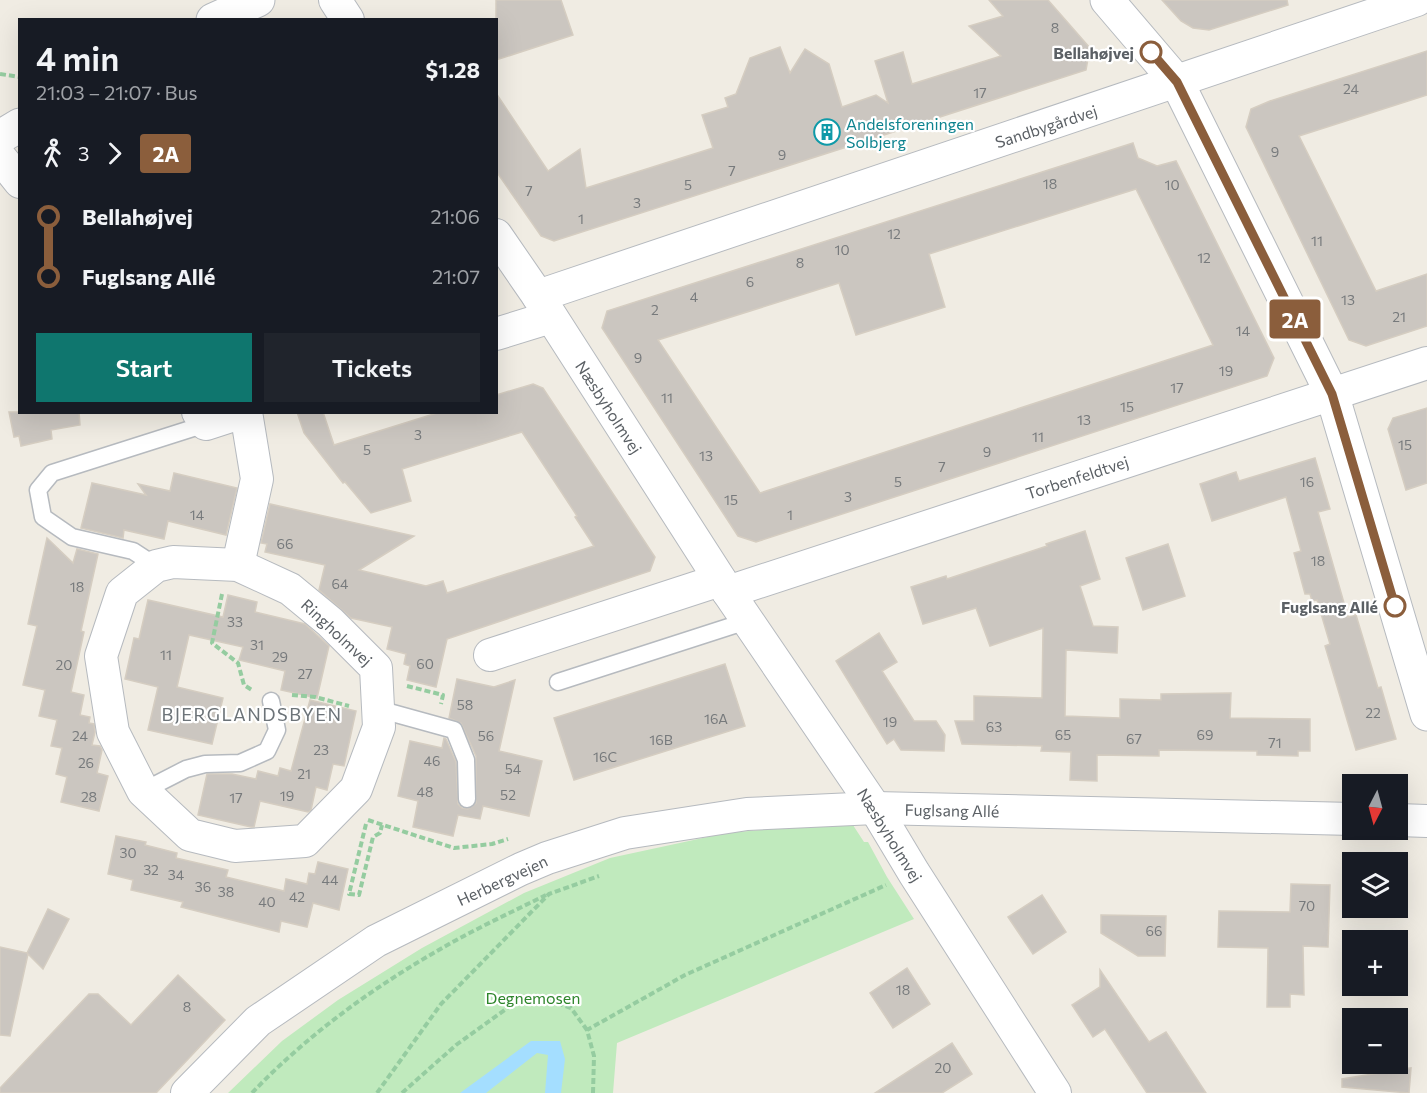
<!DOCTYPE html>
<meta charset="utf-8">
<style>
:root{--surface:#171b24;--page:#20242c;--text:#f1f3f6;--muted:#9ea1a6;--accent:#0f766e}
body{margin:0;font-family:Commissioner,sans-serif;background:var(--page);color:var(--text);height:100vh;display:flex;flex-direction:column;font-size:22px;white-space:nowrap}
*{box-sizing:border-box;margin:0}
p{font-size:20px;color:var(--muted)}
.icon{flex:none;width:33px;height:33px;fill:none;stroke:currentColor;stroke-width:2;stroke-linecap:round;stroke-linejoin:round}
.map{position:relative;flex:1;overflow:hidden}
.drawer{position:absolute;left:18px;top:18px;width:480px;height:396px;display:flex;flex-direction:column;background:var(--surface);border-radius:0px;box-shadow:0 6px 24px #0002}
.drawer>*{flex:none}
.badge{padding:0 12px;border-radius:4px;font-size:21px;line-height:39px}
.needle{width:39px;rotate:186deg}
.buttons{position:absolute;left:1342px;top:774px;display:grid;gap:12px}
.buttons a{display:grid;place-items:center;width:66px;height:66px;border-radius:0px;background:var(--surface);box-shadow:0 6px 24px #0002;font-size:30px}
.map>.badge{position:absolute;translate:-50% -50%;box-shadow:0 0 0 3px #fff}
.legs{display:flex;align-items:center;gap:9px;height:66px;padding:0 18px;font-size:20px}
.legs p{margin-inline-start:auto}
.overview{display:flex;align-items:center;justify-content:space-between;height:102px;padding:0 18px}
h1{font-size:33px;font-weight:600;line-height:45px}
.action{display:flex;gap:12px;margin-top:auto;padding:12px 18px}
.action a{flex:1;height:69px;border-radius:0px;background:var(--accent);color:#fff;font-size:24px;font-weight:600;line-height:69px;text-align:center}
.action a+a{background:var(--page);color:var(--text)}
ul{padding:0 18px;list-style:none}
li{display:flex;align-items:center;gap:21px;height:60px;font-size:22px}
li i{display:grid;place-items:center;width:9px;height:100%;margin:0 8px;background:currentColor}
li i::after{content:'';width:15px;height:15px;margin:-8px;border:4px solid;border-radius:50%;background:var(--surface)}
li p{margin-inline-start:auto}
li:first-child i{background:linear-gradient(#0000 50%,currentColor 0)}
li:last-child i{background:linear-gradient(currentColor 50%,#0000 0)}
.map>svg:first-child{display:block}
.green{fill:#c0eabd}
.water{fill:#a4deff}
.building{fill:#cbc6c0;stroke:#d5cdc1;stroke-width:1.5;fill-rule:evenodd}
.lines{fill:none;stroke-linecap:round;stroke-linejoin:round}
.service-casing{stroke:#b6babf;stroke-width:19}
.minor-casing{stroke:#b6babf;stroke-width:34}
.tertiary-casing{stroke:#b6babf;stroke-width:35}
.path{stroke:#95cca0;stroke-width:4;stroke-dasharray:6 3;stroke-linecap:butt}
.service{stroke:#fff;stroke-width:16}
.minor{stroke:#fff;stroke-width:32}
.tertiary{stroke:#fff;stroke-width:33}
.line-1-casing{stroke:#fff;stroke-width:14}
.line-1{stroke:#8b5e3c;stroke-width:9}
.stop-1-dot{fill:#fff;stroke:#8b5e3c;stroke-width:3}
.labels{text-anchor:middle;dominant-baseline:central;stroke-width:4.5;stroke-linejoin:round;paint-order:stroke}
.number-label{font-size:14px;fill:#777a7c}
.stop-label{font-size:16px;font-weight:bold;fill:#5b6065;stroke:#fff;text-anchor:end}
.culture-label{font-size:16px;fill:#0d838f;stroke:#fff;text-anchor:start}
.street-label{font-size:16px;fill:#5b6065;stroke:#fff}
.park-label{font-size:16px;fill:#2e852b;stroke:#fff}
.neighbourhood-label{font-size:18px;letter-spacing:1.5px;fill:#6c7378;stroke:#fff}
</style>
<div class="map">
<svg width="1427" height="1093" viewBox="0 0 1427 1093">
<rect width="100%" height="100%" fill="#f0ece3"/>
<path class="green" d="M851,822l13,20h4l19,35 27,42 -297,124 -4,50h-385l54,-52 56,-41 84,-52 102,-55 86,-35 116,-25z"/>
<path class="water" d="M531,1041h29l5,18 -4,34h-16l3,-38 -11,-2 -51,40h-26z"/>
<g class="building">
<path d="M496,0h65l12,35 -77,25z"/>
<path d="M989,0h59l42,48 -4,22 -532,171 -13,-5 -45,-65v-78l52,78 32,-22 6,39 127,-40 -11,-33 26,-8 -3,-9 11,-4 14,-36 30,-11 10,26 15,-24 24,15 13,43 34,-12 12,8 -13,-42 28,-9 9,32 89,-28 -32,-30 34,-10z"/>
<path d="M1162,0h125l1,5 -79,25 -16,-2 -12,-7z"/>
<path d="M1427,51v44l-128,41 77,155 51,-17v52l-61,20 -17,-6 -103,-213 5,-18 19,-8z"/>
<path d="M1133,143l5,15 19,8 19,-5 98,197 -7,18 -511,166 -18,-6 -136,-208 5,-17zM1136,189l77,156 -453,148 -102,-153 181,-57 17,52 89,-28 -16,-53z"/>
<path d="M533,384l10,4 112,169 -5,14 -203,68 -11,48 -29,-7 3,-14 -6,-2 2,-10 -19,-5 5,-22 -41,-9 -32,-28 6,-25 -60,-13 2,-8 -6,-1 9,-39 144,32 -55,34 67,16 17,-5 4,12 147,-47 -19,-29 2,-1 -55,-84 -120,37 9,32 -40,12 -26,-31 -2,1 -39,-50 -7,-21h26l11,33 106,-33h56v-17z"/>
<path d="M1427,408v75l-21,7 -18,-61 5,-11z"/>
<path d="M9,412h70l1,13 -29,5 1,9 -31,7 -2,-10 -5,1z"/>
<path d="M1315,458l15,51 -12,3 30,105 8,-2 22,73 3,-1 15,52 -40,11 -31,-104 5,-2 -13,-44 -5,1 -2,-7h-5l-11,-41 7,-2 -15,-54 -74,24 -12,-37 36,-12 3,9z"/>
<path d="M174,473l63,15 -11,47 -58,-14 -4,18 -40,-9 -1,8 -42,-10 11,-45 54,12 -8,-11 32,7z"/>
<path d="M1085,531l15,48 -20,7 13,40 25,1 -1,26 -51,-3 -1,66 55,2v-19l41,1v-6l70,-1 -1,25 80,1v32h-12v5l-41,-1v-4l-98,-1v6l-62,-1v26l-27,-1 1,-28 -30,-1 1,-5 -80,-2 -7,-23h19v-25l68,2 1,-70 -53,18 -14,-38 -53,16 -12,-37 35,-11 1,3 100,-33 -1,-2z"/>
<path d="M47,538l26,25 4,-14 21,5 -17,77 3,1 -13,60 13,3 -4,20 10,2 -1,6 5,1 1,8 -3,13 8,1 2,4 -5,23 11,3 -9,35 -38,-9 6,-25 -11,-3 6,-26 -11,-2 6,-26 -18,-4 6,-26 -22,-5 14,-59 -9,-2z"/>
<path d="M1168,544l17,52 -42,14 -17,-52z"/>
<path d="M228,595l29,7 -2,10 50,12 24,22 -12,52 -36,-8 4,-19 -46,-11 4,-13 -54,-12 -12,52 46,11 -11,46 -64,-14 10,-43 -33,-8 9,-41 5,1 9,-39 75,17z"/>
<path d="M879,633l18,29 -15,9 32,50h22l9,14 -1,16 -43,-1 -7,-11 -7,5 -51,-83z"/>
<path d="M725,664l20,62 -171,54 -20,-62z"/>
<path d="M457,679l37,8 21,-7 -16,71 43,10 -13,55 -46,-10 -3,13 -22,-4 -5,21 -40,-9 5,-26 -20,-5 12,-55 32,7 2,-10 2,1 10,23 2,42 4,4 6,1 8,-6v-47l-15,-33 -12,-5z"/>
<path d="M310,700l46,11 -12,55 -11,-2 -6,26 -11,-3 -5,23 -3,2 -48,-11 -6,26h-3l-53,-12 9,-41h25l24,5 2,-8 20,5 2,-8 11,3z"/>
<path d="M116,836l30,6 -1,3 32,8 -1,5 52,12 -2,7 58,14 2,-12 21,5 2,-11 6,1 3,-12 30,7 -9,41 -26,-7 -6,24 -26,-6 -2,11 -98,-25 2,-5 -52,-12 2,-10 -25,-6z"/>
<path d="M1291,884l39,1 -2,62 -25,-1 1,49 -14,-1v13h-23l1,-59 -50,-1 1,-36 71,1z"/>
<path d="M1042,895l24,37 -33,22 -25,-37z"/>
<path d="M48,909l21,10 -26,50 -15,-15 -18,82 -10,-1v-88l27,6z"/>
<path d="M1101,915l65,1 -1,40h-27l-37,-23z"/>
<path d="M907,968l23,36 -37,24 -23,-35z"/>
<path d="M1100,970l49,72 17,-10 40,61h-59l-42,-64 -12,8 -21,-32 28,-18z"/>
<path d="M178,975l47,45 -69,73h-156v-5l89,-94h9l33,31z"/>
<path d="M952,1043l20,31 -30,19h-67z"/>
<path d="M1411,1068l-2,25 -67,-6v-8z"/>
</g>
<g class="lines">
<g class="service-casing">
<g id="service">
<path d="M156,566l-23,-15 -61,-14 -29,-20 -5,-27 14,-17 154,-49"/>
<path d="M558,682l189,-61"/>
<path d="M378,709l76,21 12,30 1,39"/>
<path d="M143,791l43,-22 19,-5 35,-1 27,-12 10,-21 -6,-29"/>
</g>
</g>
<g class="minor-casing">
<g id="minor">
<path d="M335,0l13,20"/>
<path d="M0,157l20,25"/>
<path d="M496,235l42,61 190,296 147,216 39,65 141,220"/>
<path d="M538,296l879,-296"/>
<path d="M496,334l55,-17"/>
<path d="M198,412l8,12 37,-12"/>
<path d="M173,562l65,3 52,24 40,33 46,46 3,59 -23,62 -51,52 -70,5 -45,-11 -47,-44 -30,-59 -12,-76 21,-63 34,-27z"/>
<path d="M238,565l19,-86 -11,-67"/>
<path d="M728,592l699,-229"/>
<path d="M490,655l230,-75"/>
<path d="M1398,820l29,1"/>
<path d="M187,1093l71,-72 118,-80 145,-72 26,-11 78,-25 122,-19 128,-6 478,11"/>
</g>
</g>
<g class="tertiary-casing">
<g id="tertiary">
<path d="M1107,0l70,82 155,312 95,320"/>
<path d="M213,20l45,-20"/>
<path d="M0,137l20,-12"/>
</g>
</g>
<g class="path">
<path d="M0,74l20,3"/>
<path d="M222,594l-10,49 26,20 6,22 8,5"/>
<path d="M407,686l36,9 -2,9"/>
<path d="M292,695l23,2 34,9"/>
<path d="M368,820l86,28 38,-4 16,-5"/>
<path d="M366,824l-17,70 10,1 14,-58 7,-4 2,-8"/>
<path d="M252,1093c55,-58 123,-107 192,-146 33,-19 68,-35 102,-52"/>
<path d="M377,1093l64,-89 108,-110 50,-18"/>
<path d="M402,1093l54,-48 64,-46h26l25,9 16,22"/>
<path d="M593,1093l1,-37 -7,-26 98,-55 201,-90"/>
</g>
<use href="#service" class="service"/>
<use href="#minor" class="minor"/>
<use href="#tertiary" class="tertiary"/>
</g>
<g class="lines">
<g class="line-1-casing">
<path id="line-1" d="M1151,52l26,30 155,312 63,212"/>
</g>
<use href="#line-1" class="line-1"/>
</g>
<defs>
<g id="building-ring" transform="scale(1.35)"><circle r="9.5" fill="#fff" stroke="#0f9aa8" stroke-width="1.5"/><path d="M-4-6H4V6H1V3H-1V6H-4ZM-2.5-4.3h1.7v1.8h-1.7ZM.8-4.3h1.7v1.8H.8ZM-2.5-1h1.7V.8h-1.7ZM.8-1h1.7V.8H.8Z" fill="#0f9aa8"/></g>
</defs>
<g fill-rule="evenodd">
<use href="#building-ring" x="827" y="132"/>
</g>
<g class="stop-1-dot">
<circle cx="1151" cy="52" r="10"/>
<circle cx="1395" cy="606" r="10"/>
</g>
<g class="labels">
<g class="number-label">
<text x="1055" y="27">8</text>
<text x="1351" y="88">24</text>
<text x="980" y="92">17</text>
<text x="1275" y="151">9</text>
<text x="782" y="154">9</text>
<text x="732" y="170">7</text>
<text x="1050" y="183">18</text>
<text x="688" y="184">5</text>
<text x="1172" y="184">10</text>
<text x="529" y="190">7</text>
<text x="637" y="202">3</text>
<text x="581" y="218">1</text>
<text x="894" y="233">12</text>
<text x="1317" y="240">11</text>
<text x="842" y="249">10</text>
<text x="1204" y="257">12</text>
<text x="800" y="262">8</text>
<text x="750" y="281">6</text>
<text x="694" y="296">4</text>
<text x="1348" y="299">13</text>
<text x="655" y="309">2</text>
<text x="1399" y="316">21</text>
<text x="1243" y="330">14</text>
<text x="638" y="357">9</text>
<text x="1226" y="370">19</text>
<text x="1177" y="387">17</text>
<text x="667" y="397">11</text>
<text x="1127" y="406">15</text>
<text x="1084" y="419">13</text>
<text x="418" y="434">3</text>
<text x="1038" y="436">11</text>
<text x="1405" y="444">15</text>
<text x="367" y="449">5</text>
<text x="987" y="451">9</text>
<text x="706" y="455">13</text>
<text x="942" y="466">7</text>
<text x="898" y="481">5</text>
<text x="1307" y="481">16</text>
<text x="848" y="496">3</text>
<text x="731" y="499">15</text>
<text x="197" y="514">14</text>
<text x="790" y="514">1</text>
<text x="285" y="543">66</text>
<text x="1318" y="560">18</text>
<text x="340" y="583">64</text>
<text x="77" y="586">18</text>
<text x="235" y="621">33</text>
<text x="257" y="644">31</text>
<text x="166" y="654">11</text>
<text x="280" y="656">29</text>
<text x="425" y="663">60</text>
<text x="64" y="664">20</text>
<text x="305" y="673">27</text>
<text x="465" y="704">58</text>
<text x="1373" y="712">22</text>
<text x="716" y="718">16A</text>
<text x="890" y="721">19</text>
<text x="994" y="726">63</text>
<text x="1063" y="734">65</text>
<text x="1205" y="734">69</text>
<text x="80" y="735">24</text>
<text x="486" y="735">56</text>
<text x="1134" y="738">67</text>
<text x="661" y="739">16B</text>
<text x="1275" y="742">71</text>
<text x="321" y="749">23</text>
<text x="605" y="756">16C</text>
<text x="432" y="760">46</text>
<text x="86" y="762">26</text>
<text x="513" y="768">54</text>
<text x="304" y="773">21</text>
<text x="425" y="791">48</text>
<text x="508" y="794">52</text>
<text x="287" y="795">19</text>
<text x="89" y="796">28</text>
<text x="236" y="797">17</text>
<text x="128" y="852">30</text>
<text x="151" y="869">32</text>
<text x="176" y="874">34</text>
<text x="330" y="879">44</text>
<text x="203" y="886">36</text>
<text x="226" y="891">38</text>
<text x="297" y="896">42</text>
<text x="267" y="901">40</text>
<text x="1307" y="905">70</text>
<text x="1154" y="930">66</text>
<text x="903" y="989">18</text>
<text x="187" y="1006">8</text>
<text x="943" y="1067">20</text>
</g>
<g class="stop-label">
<text x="1134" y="52">Bellahøjvej</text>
<text x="1378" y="606">Fuglsang Allé</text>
</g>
<g class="culture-label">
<text x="846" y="123">Andelsforeningen<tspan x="846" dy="18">Solbjerg</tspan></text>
</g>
<g class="street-label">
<text transform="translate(1046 126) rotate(-18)">Sandbygårdvej</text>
<text transform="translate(609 407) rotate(57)">Næsbyholmvej</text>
<text transform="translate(1077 477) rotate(-18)">Torbenfeldtvej</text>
<text transform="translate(337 632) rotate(43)">Ringholmvej</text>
<text transform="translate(952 810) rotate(1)">Fuglsang Allé</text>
<text transform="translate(890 835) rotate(58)">Næsbyholmvej</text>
<text transform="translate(502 880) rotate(-25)">Herbergvejen</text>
</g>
<g class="park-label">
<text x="533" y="997">Degnemosen</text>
</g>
<g class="neighbourhood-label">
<text x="252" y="714">BJERGLANDSBYEN</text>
</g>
</g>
</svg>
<div class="buttons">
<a><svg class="needle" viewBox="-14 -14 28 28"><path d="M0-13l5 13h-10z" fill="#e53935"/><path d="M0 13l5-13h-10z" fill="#9ea1a6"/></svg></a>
<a><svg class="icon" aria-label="layers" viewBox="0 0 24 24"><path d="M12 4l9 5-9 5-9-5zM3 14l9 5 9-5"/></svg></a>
<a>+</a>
<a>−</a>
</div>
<b class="badge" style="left:1295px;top:319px;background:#8b5e3c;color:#fff">2A</b>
<section class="drawer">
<div class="overview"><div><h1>4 min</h1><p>21:03 – 21:07 · Bus</p></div><b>$1.28</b></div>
<div class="legs"><svg class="icon" aria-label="walk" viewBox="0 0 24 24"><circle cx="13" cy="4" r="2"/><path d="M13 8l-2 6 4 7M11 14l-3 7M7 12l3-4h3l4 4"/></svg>3<svg class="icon" aria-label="forward" viewBox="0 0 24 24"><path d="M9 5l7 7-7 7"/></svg><b class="badge" style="background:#8b5e3c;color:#fff">2A</b></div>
<ul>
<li><i style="color:#8b5e3c"></i><b>Bellahøjvej</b><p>21:06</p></li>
<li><i style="color:#8b5e3c"></i><b>Fuglsang Allé</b><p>21:07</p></li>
</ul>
<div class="action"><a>Start</a><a>Tickets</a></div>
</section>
</div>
